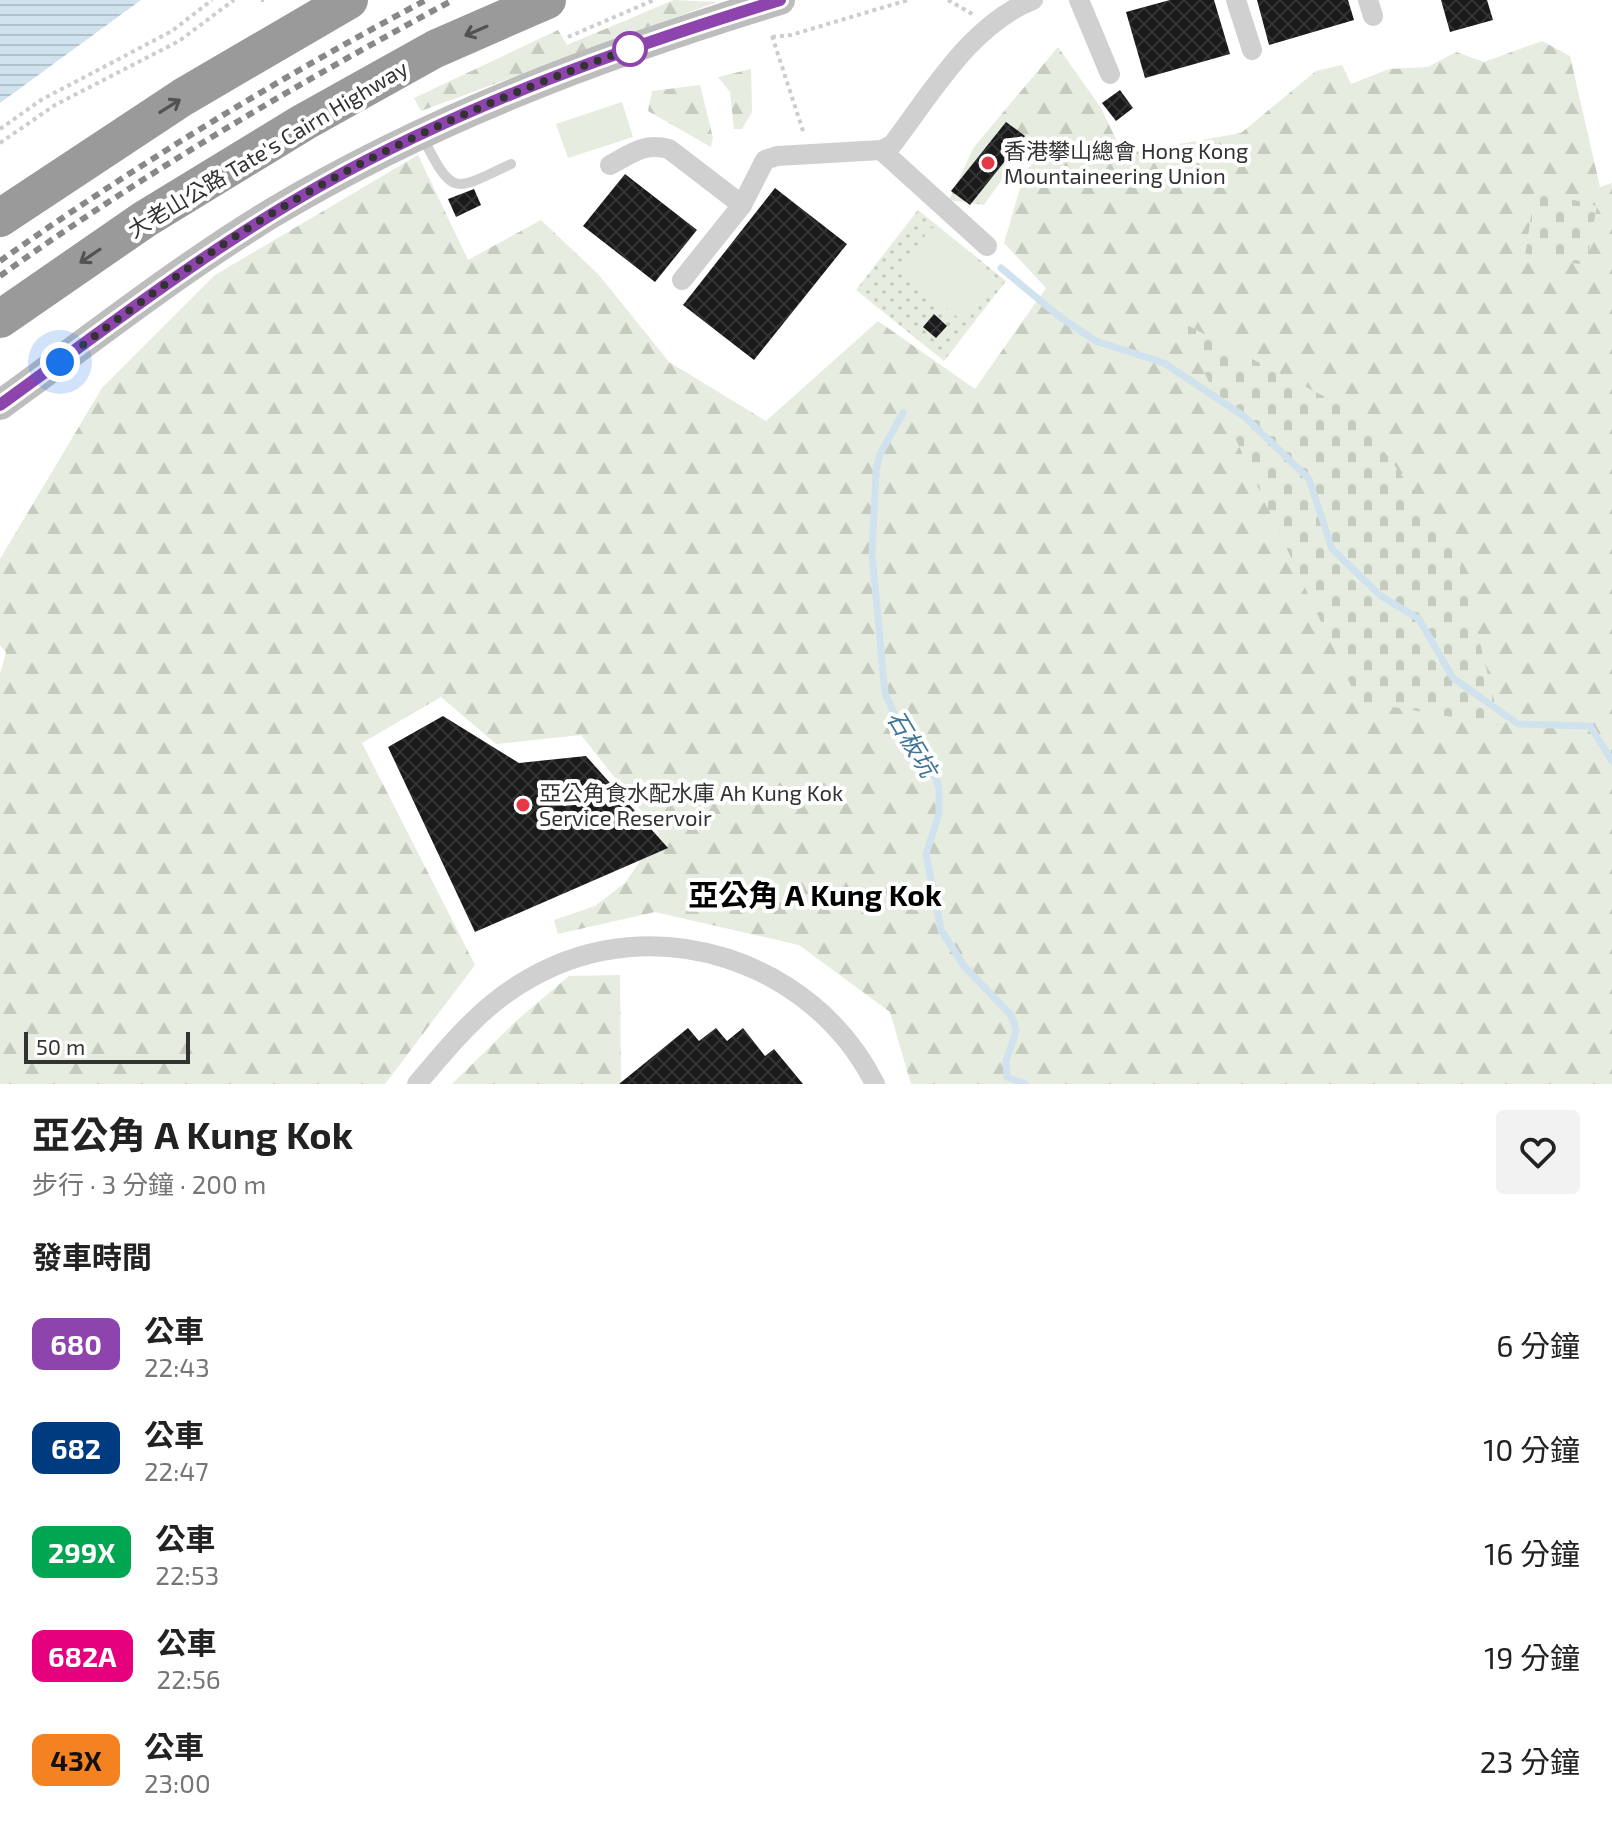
<!DOCTYPE html>
<html lang="zh-TW">
<meta charset="utf-8">
<style>
:root{--surface:#fff;--page:#f2f2f2;--text:#222;--muted:#767676}
body{margin:0;font-family:"Exo 2","Noto Sans TC",sans-serif;background:var(--page);color:var(--text);height:100vh;display:flex;flex-direction:column;font-size:30px;white-space:nowrap}
*{box-sizing:border-box;margin:0}
p{font-size:26px;color:var(--muted)}
.icon{flex:none;width:44px;height:44px;fill:none;stroke:currentColor;stroke-width:2;stroke-linecap:round;stroke-linejoin:round}
.map{position:relative;height:1084px;overflow:hidden}
.sheet{display:flex;flex-direction:column;background:var(--surface);flex:1}
.sheet>*{flex:none}
.badge{padding:0 16px;border-radius:12px;font-size:28px;line-height:52px}
.scale{position:absolute;left:24px;bottom:20px;width:166px;box-sizing:border-box;padding-left:8px;border:4px solid #333;border-top:0;font-size:22px;line-height:28px;white-space:nowrap;color:#333;-webkit-text-stroke:6px #fff;paint-order:stroke}
.you{position:absolute;width:40px;height:40px;margin:-20px;border:6px solid #fff;border-radius:50%;background:#1a73e8;box-shadow:0 0 0 12px #1a73e833}
.map>.badge{position:absolute;translate:-50% -50%;box-shadow:0 0 0 4px #fff}
h2{padding:0 32px;font-size:30px;line-height:72px}
.round{display:grid;place-items:center;flex:none;width:84px;height:84px;border-radius:8px;background:var(--page)}
.head{display:flex;align-items:center;justify-content:space-between;height:136px;padding:0 32px}
h1{font-size:38px;font-weight:700;line-height:60px}
ul{padding:0;list-style:none}
li{display:flex;align-items:center;gap:24px;height:104px;padding:0 32px}
li div{flex:1}
li b{display:block;font-size:30px}
li em{font-style:normal}
li .badge{min-width:88px;font-weight:700;text-align:center}
.map>svg:first-child{display:block}
.green{fill:url(#green-dots)}
.forest{fill:url(#forest-firs)}
.cemetery{fill:url(#cemetery-stones)}
.pitch{fill:#e6ecdf}
.water{fill:url(#water-rules)}
.lines{fill:none;stroke-linecap:round;stroke-linejoin:round}
.stream{stroke:#cfe2ee;stroke-width:7}
.building{fill:url(#building-cross-hatch)}
.path{stroke:#cdcdcd;stroke-width:4;stroke-dasharray:4 4;stroke-linecap:butt}
.lane{stroke:#d0d0d0;stroke-width:10}
.street{stroke:#d0d0d0;stroke-width:20}
.secondary{stroke:#bdbdbd;stroke-width:30}
.highway{stroke:#9a9a9a;stroke-width:38}
.rail{stroke:#888;stroke-width:6;stroke-dasharray:8 6;stroke-linecap:butt}
.oneway{stroke:#525252}
.line-casing{stroke:#fff;stroke-width:18}
.line{stroke:#8e44ad;stroke-width:12}
.walk{stroke:#333;stroke-width:8;stroke-dasharray:0 14.4}
.stop-dot{fill:#fff;stroke:#8e44ad;stroke-width:4}
.poi-dot{fill:#e63946;stroke:#fff;stroke-width:3}
.labels{text-anchor:middle;dominant-baseline:central;stroke-width:8;stroke-linejoin:round;paint-order:stroke}
.street-label{font-size:22px;fill:#333;stroke:#fff}
.poi-label{font-size:22px;fill:#333;stroke:#fff;text-anchor:start}
.water-label{font-size:24px;font-style:italic;fill:#3f7597;stroke:#fff}
.district-label{font-size:30px;font-weight:bold;fill:#000;stroke:#fff}
</style>
<div class="map">
<svg width="1612" height="1084" viewBox="0 0 1612 1084">
<defs>
<pattern id="green-dots" width="8" height="8" patternUnits="userSpaceOnUse" patternTransform="scale(2)"><rect width="8" height="8" fill="#e6ecdf"/><path d="M2 2h.1M6 6h.1" fill="none" stroke="#c6cbc0" stroke-width="1.8" stroke-linecap="round"/></pattern>
<pattern id="forest-firs" width="22" height="20" patternUnits="userSpaceOnUse" patternTransform="scale(2)"><rect width="22" height="20" fill="#e6ecdf"/><path d="M5 1l3.5 6h-7zM16 11l3.5 6h-7z" fill="#c6cbc0"/></pattern>
<pattern id="cemetery-stones" width="16" height="16" patternUnits="userSpaceOnUse" patternTransform="scale(2)"><rect width="16" height="16" fill="#e6ecdf"/><path d="M2 7V4a2 2 0 0 1 4 0v3zM10 15v-3a2 2 0 0 1 4 0v3z" fill="#c6cbc0"/></pattern>
<pattern id="water-rules" width="6" height="5" patternUnits="userSpaceOnUse" patternTransform="scale(2)"><rect width="6" height="5" fill="#cfe2ee"/><path d="M0 2.5h6" fill="none" stroke="#b2c2cd"/></pattern>
<pattern id="building-cross-hatch" width="8" height="8" patternUnits="userSpaceOnUse" patternTransform="scale(2)"><rect width="8" height="8" fill="#1a1a1a"/><path d="M0 0l8 8M0 8l8-8" fill="none" stroke="#333"/></pattern>
</defs>
<rect width="100%" height="100%" fill="#fff"/>
<path class="green" d="M918,210l88,71 -62,80 -88,-71z"/>
<g class="forest">
<path d="M674,0l43,2 -296,109 -7,-13 144,-68 9,15z"/>
<path d="M1542,41l28,15 30,131 12,-4v901h-701l-21,-72 -91,-67 -144,-33 -97,22 -4,-14 41,-14 30,-23 34,-50 -78,-98 -85,9 -55,-47 -79,46 113,222 -90,119h-385v-410l6,-22 -6,-7v-86l102,-171 113,-113 203,-120 50,105 73,-40 58,55 70,87 97,59 112,-100 97,68 71,-101 -42,-45 21,-72 22,-20 -16,-13 -47,67 -35,-5 25,-53 84,-100 43,61 22,46 118,-21 75,-62 26,-6 9,19 38,-15 39,-2 28,-15 28,10z"/>
<path d="M751,69l1,43 -10,17h-8l-4,-37 -12,-15z"/>
<path d="M700,85l13,53 -2,9 -63,-36 4,-20z"/>
<path d="M620,975l1,109h-169l64,-63 53,-45z"/>
</g>
<g class="cemetery">
<path d="M1535,190l62,16 -11,59 -61,-9z"/>
<path d="M1181,322l175,91 102,139 42,173 -142,-24z"/>
</g>
<g class="pitch">
<path d="M622,102l11,35 -65,21 -12,-34z"/>
<path d="M932,227l67,53 -34,43 -67,-53z"/>
</g>
<path class="water" d="M0,0h141l-141,103z"/>
<g class="lines">
<g class="stream">
<path d="M1001,268l59,49 36,24 68,22 81,54 64,62 23,70 49,47 38,23 34,59 65,46 72,2 22,35"/>
<path d="M903,413l-23,41 -4,17 -4,83 13,139 23,52 28,33 3,10v26l-13,40 15,76 23,36 46,48 4,8 2,9 -10,30 1,16 18,7"/>
</g>
</g>
<g class="building">
<path d="M1170,0h44l16,54 -85,24 -19,-66z"/>
<path d="M1257,0h91l6,20 -85,25z"/>
<path d="M1441,0h46l6,20 -43,12z"/>
<path d="M1120,90l13,18 -17,13 -14,-18z"/>
<path d="M1006,122l19,14 -55,69 -19,-14z"/>
<path d="M625,174l72,56 -42,52 -72,-56z"/>
<path d="M775,188l72,56 -93,116 -71,-55z"/>
<path d="M474,189l7,16 -25,12 -8,-18z"/>
<path d="M934,314l13,12 -11,12 -13,-11z"/>
<path d="M443,716l76,47 67,-7 82,92 -193,84 -87,-185z"/>
<path d="M688,1028l11,13 17,-13 11,13 16,-13 22,28 9,-7 29,35h-184z"/>
</g>
<g class="lines">
<g class="path">
<path d="M261,0h3"/>
<path d="M948,0l26,15"/>
<path d="M772,36l32,98"/>
<path d="M568,37l86,-37"/>
<path d="M772,37l19,-2 117,-35"/>
<path d="M0,129l41,-29 131,-69 40,-31"/>
<path d="M0,143l55,-38 124,-64 55,-41"/>
</g>
<path class="lane" d="M423,138c31,61 31,52 88,26"/>
<g class="street">
<path d="M1079,0l31,74"/>
<path d="M1236,0l16,50"/>
<path d="M1368,0l5,16"/>
<path d="M881,150l106,96"/>
<path d="M610,165c21,-11 35,-23 59,-16l73,56"/>
<path d="M682,280l60,-75 23,-45 12,-4 104,-6 11,-5c39,-51 79,-121 141,-145"/>
<path d="M417,1084c34,-41 67,-81 115,-107 122,-69 281,-17 343,107"/>
</g>
<path class="secondary" d="M0,405c90,-65 177,-134 272,-192 159,-95 331,-159 508,-213"/>
<g class="highway">
<path d="M0,218l183,-121 166,-97"/>
<path d="M0,319l145,-100 159,-97 131,-73 112,-49"/>
</g>
<g class="rail">
<path d="M0,261c136,-96 279,-183 426,-261"/>
<path d="M0,276c144,-103 297,-192 453,-276"/>
</g>
</g>
<defs><path id="oneway-shaft" d="M-6 0H5M1.5-3L5.5 0L1.5 3" fill="none" stroke-width="1.6" stroke-linecap="round" stroke-linejoin="round" transform="scale(2)"/></defs>
<g class="oneway">
<use href="#oneway-shaft" transform="translate(476 31) rotate(157)"/>
<use href="#oneway-shaft" transform="translate(170 106) rotate(-32)"/>
<use href="#oneway-shaft" transform="translate(90 256) rotate(146)"/>
</g>
<g class="lines">
<g class="line-casing">
<path id="line" d="M0,405c106,-77 210,-158 325,-222 144,-80 298,-135 455,-183"/>
</g>
<use href="#line" class="line"/>
<path class="walk" d="M60,362c59,-44 117,-88 179,-128 123,-79 254,-136 391,-185"/>
</g>
<circle class="stop-dot" cx="630" cy="49" r="16"/>
<g class="poi-dot">
<circle cx="988" cy="163" r="8"/>
<circle cx="523" cy="805" r="8"/>
</g>
<g class="labels">
<g class="street-label">
<text transform="translate(267 148) rotate(-31)">大老山公路 Tate's Cairn Highway</text>
</g>
<g class="poi-label">
<text x="1004" y="150">香港攀山總會 Hong Kong<tspan x="1004" dy="25">Mountaineering Union</tspan></text>
<text x="539" y="792">亞公角食水配水庫 Ah Kung Kok<tspan x="539" dy="25">Service Reservoir</tspan></text>
</g>
<g class="water-label">
<text transform="translate(913 743) rotate(59)">石板坑</text>
</g>
<g class="district-label">
<text x="815" y="894">亞公角 A Kung Kok</text>
</g>
</g>
</svg>
<div class="scale">50 m</div>
<div class="you" style="left:60px;top:362px"></div>
</div>
<section class="sheet">
<div class="head"><div><h1>亞公角 A Kung Kok</h1><p>步行 · 3 分鐘 · 200 m</p></div><a class="round"><svg class="icon" aria-label="heart" viewBox="0 0 24 24"><path d="M12 20l-8-8c-3-5 5-10 8-4 3-6 11-1 8 4z"/></svg></a></div>
<h2>發車時間</h2>
<ul>
<li><span class="badge" style="background:#8e44ad;color:#fff">680</span><div><b>公車</b><p>22:43</p></div><em>6 分鐘</em></li>
<li><span class="badge" style="background:#003b80;color:#fff">682</span><div><b>公車</b><p>22:47</p></div><em>10 分鐘</em></li>
<li><span class="badge" style="background:#00a651;color:#fff">299X</span><div><b>公車</b><p>22:53</p></div><em>16 分鐘</em></li>
<li><span class="badge" style="background:#e6007e;color:#fff">682A</span><div><b>公車</b><p>22:56</p></div><em>19 分鐘</em></li>
<li><span class="badge" style="background:#f58220;color:#111">43X</span><div><b>公車</b><p>23:00</p></div><em>23 分鐘</em></li>
</ul>
</section>
